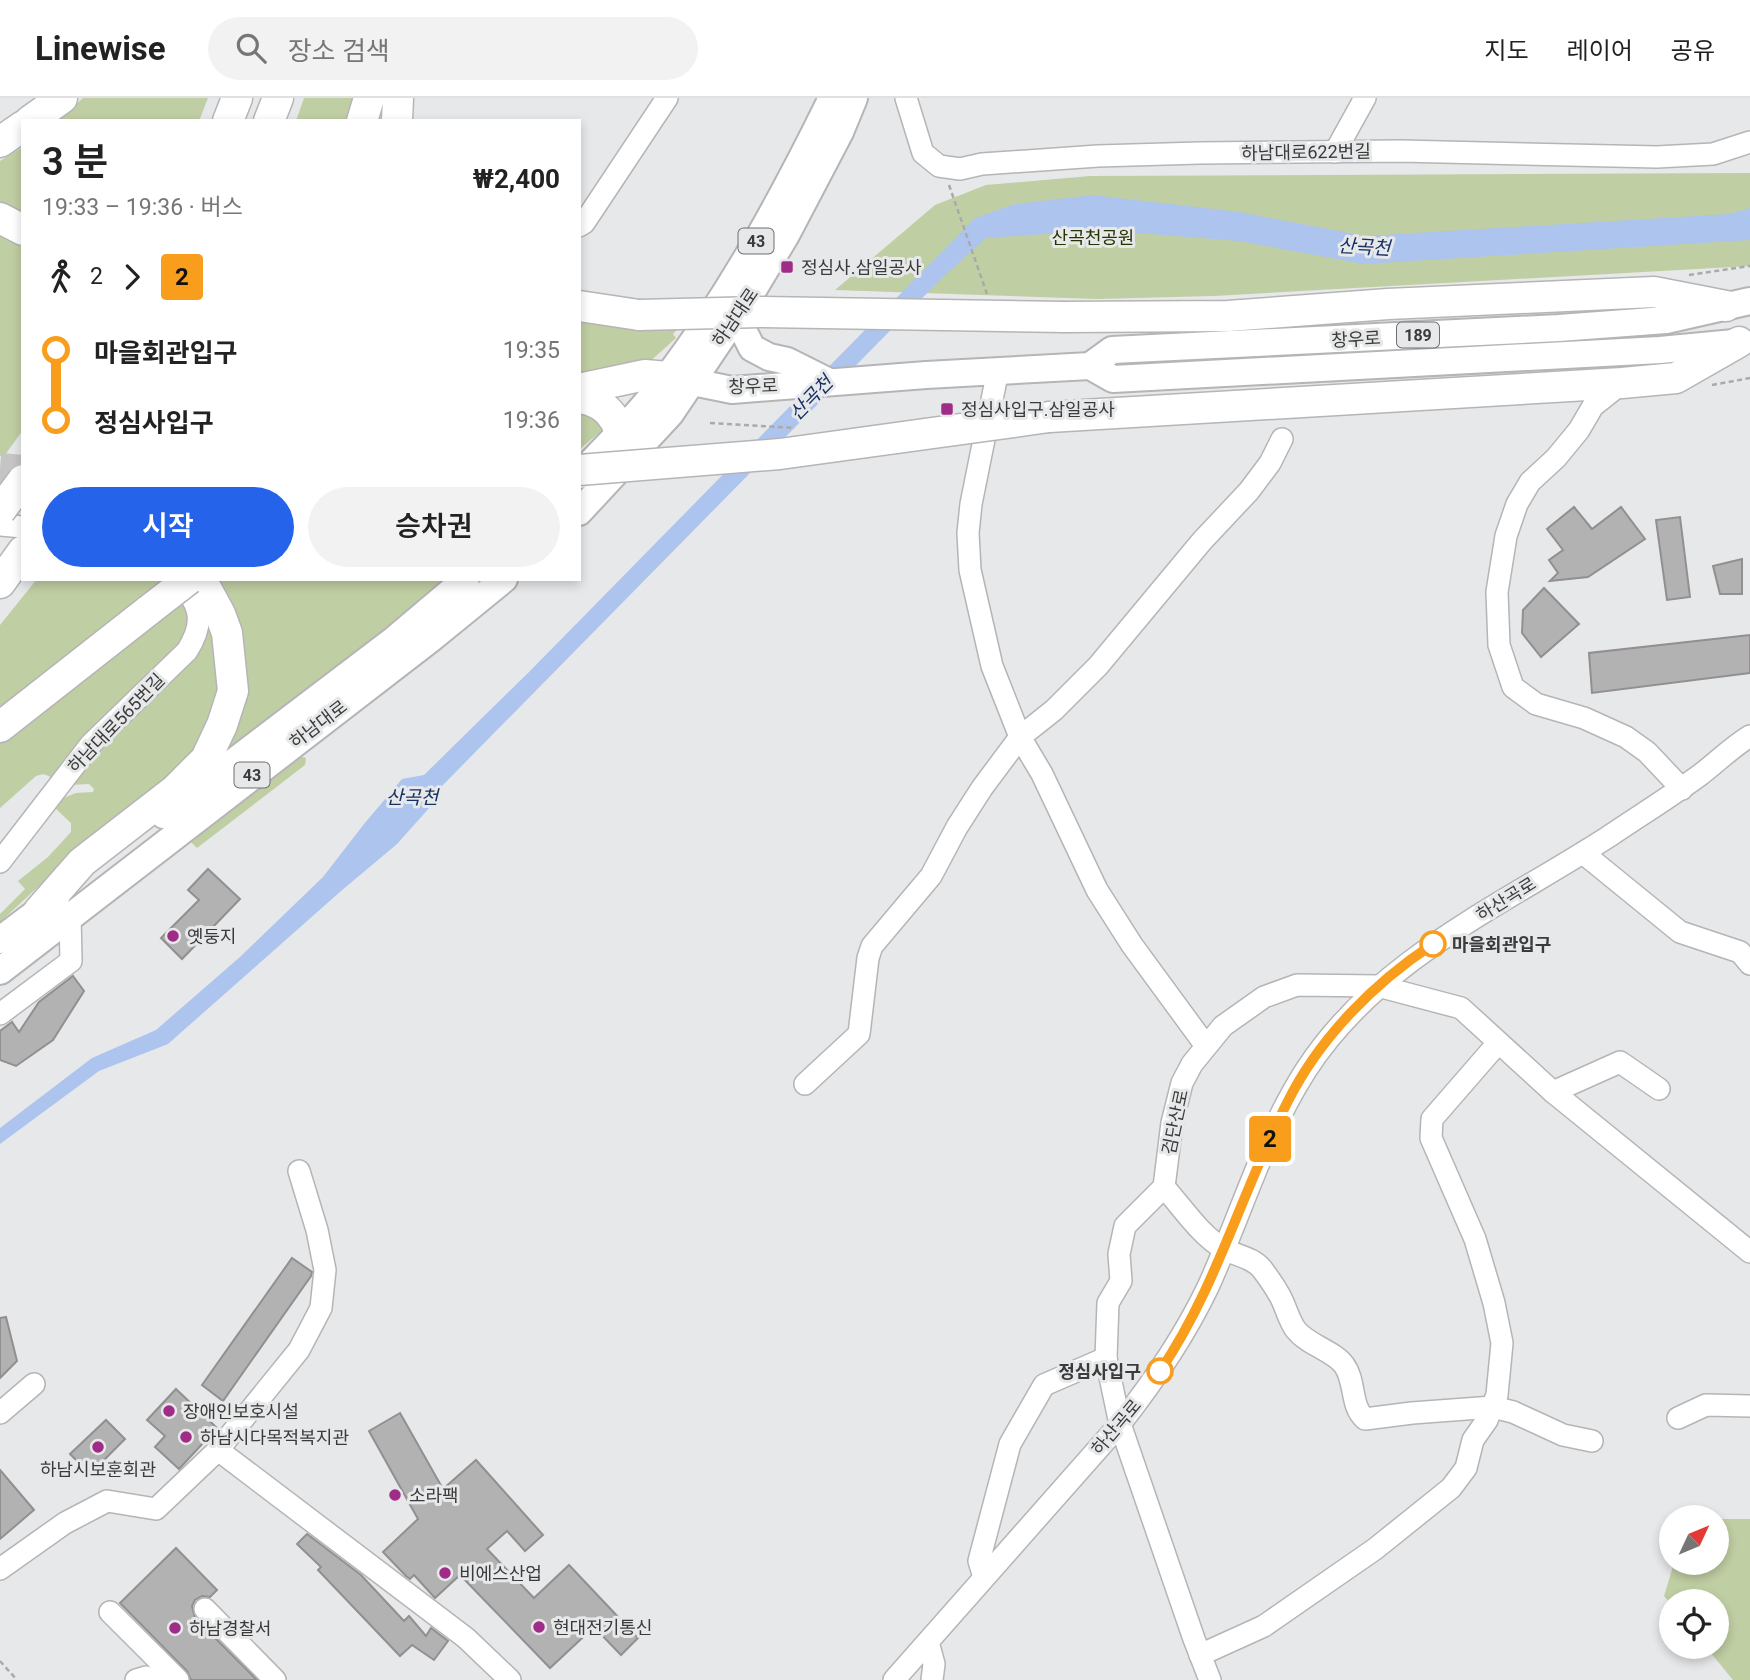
<!DOCTYPE html>
<html lang="ko">
<meta charset="utf-8">
<style>
:root{--surface:#fff;--page:#f2f2f2;--text:#222;--muted:#767676;--line:#e0e0e0;--accent:#2563eb}
body{margin:0;font-family:Roboto,"Noto Sans KR",sans-serif;background:var(--page);color:var(--text);height:100vh;display:flex;flex-direction:column;font-size:26px;white-space:nowrap}
*{box-sizing:border-box;margin:0}
p{font-size:23px;color:var(--muted)}
.icon{flex:none;width:38px;height:38px;fill:none;stroke:currentColor;stroke-width:2;stroke-linecap:round;stroke-linejoin:round}
.map{position:relative;flex:1;overflow:hidden}
.sheet{position:absolute;left:21px;top:21px;width:560px;height:462px;display:flex;flex-direction:column;background:var(--surface);border-radius:0px;box-shadow:0 4px 10px #0003}
.sheet>*{flex:none}
.badge{padding:0 14px;border-radius:5px;font-size:24px;line-height:46px}
.needle{width:46px;rotate:46deg}
.controls{position:absolute;left:1659px;top:1407px;display:grid;gap:14px}
.controls a{display:grid;place-items:center;width:70px;height:70px;border-radius:50%;background:var(--surface);box-shadow:0 4px 10px #0003;font-size:35px}
.map>.badge{position:absolute;translate:-50% -50%;box-shadow:0 0 0 4px #fff}
.legs{display:flex;align-items:center;gap:10px;height:77px;padding:0 21px;font-size:23px}
.legs p{margin-inline-start:auto}
.overview{display:flex;align-items:center;justify-content:space-between;height:119px;padding:0 21px}
h1{font-size:38px;font-weight:600;line-height:52px}
.cta{display:flex;gap:14px;margin-top:auto;padding:14px 21px}
.cta a{flex:1;height:80px;border-radius:42px;background:var(--accent);color:#fff;font-size:28px;font-weight:600;line-height:80px;text-align:center}
.cta a+a{background:var(--page);color:var(--text)}
ul{padding:0 21px;list-style:none}
li{display:flex;align-items:center;gap:24px;height:70px;font-size:26px}
li i{display:grid;place-items:center;width:10px;height:100%;margin:0 9px;background:currentColor}
li i::after{content:'';width:18px;height:18px;margin:-9px;border:5px solid;border-radius:50%;background:var(--surface)}
li p{margin-inline-start:auto}
li:first-child i{background:linear-gradient(#0000 50%,currentColor 0)}
li:last-child i{background:linear-gradient(currentColor 50%,#0000 0)}
header{display:flex;align-items:center;gap:42px;box-sizing:border-box;height:98px;padding:0 35px;background:var(--surface);border-bottom:2px solid var(--line)}
header strong{font-size:33px}
nav{display:flex;gap:38px;margin-inline-start:auto;font-size:24px}
.search{width:490px;height:63px;background:var(--page);display:flex;align-items:center;gap:18px;box-sizing:border-box;padding:0 24px;border-radius:38px;color:var(--muted);font-size:26px}
.map>svg:first-child{display:block}
.green{fill:#c0cea3}
.water{fill:#acc4ee}
.building{fill:#b3b2b2;stroke:#918f90;stroke-width:2}
.lines{fill:none;stroke-linecap:round;stroke-linejoin:round}
.highway-tunnel{stroke:#c5c5c6;stroke-width:30;stroke-dasharray:30 15;stroke-linecap:butt}
.minor-casing{stroke:#b5b5b7;stroke-width:24}
.major-casing{stroke:#b5b5b7;stroke-width:30}
.highway-casing{stroke:#b5b5b7;stroke-width:33}
.path{stroke:#aaaaab;stroke-width:2.5;stroke-dasharray:5 3.5;stroke-linecap:butt}
.minor{stroke:#fff;stroke-width:21}
.major{stroke:#fff;stroke-width:26}
.highway{stroke:#fff;stroke-width:30}
.highway-bridge-casing{stroke:#b5b5b7;stroke-width:33;stroke-linecap:butt}
.highway-bridge{stroke:#fff;stroke-width:30}
.line-1-casing{stroke:#fff;stroke-width:16}
.line-1{stroke:#f99d1c;stroke-width:10}
.poi-dot{fill:#9f2c87;stroke:#e7e8e9;stroke-width:2.5}
.stop-1-dot{fill:#fff;stroke:#f99d1c;stroke-width:3.5}
.labels{text-anchor:middle;dominant-baseline:central;stroke-width:6;stroke-linejoin:round;paint-order:stroke}
.shield{fill:#e7e8e9;stroke:#6f6f6f;stroke-width:2}
.shield-label{font-size:16px;font-weight:bold;fill:#3b3b3b}
.street-label{font-size:18px;fill:#3b3b3b;stroke:#e7e8e9}
.park-label{font-size:18px;fill:#273300;stroke:#e7e8e9}
.poi-label{font-size:18px;fill:#3b3b3b;stroke:#e7e8e9;text-anchor:start}
.stop-label{font-size:18px;font-weight:bold;fill:#3b3b3b;stroke:#e7e8e9;text-anchor:start}
.water-label{font-size:19px;font-style:italic;fill:#163062;stroke:#e7e8e9}
</style>
<header>
<strong>Linewise</strong>
<div class="search"><svg class="icon" aria-label="search" viewBox="0 0 24 24"><circle cx="10" cy="10" r="6"/><path d="M15 15l6 6"/></svg>장소 검색</div>
<nav><a>지도</a><a>레이어</a><a>공유</a></nav>
</header>
<div class="map">
<svg width="1750" height="1582" viewBox="0 0 1750 1582">
<rect width="100%" height="100%" fill="#e7e8e9"/>
<g class="green">
<path d="M83,0h125l-9,23h-141z"/>
<path d="M304,0h54l-7,23h-55z"/>
<path d="M23,49v70l-23,-10v-46z"/>
<path d="M1750,75v93l-536,30 -117,3 -262,-9 100,-85 51,-20 104,-9z"/>
<path d="M0,133l23,14v185l-18,25 -5,1z"/>
<path d="M579,222l102,5 -8,9 3,4 -30,27 -67,12z"/>
<path d="M579,313l18,9 5,10 -23,20z"/>
<path d="M37,481h131l-168,135v-89z"/>
<path d="M215,481h233l-225,175c10,-40 29,-85 16,-125 -5,-17 -16,-34 -24,-50z"/>
<path d="M186,496l4,6 -2,37 -135,145 -4,-6 -6,-2 -7,2 -36,32v-70z"/>
<path d="M207,522l19,51 -25,80 -163,136 -38,35v-8l25,-25 -7,-8 30,-24 23,-25v-9l-16,-15 1,-7 20,-8 17,-1 1,-3 -5,-5 -20,1z"/>
<path d="M300,658l6,2 -1,7 -108,83 -9,-9z"/>
<path d="M1717,1421h33v161h-17l-27,-33h11v-46h-46v3l-7,-8 10,-33h43z"/>
</g>
<path class="water" d="M1093,97l146,17 126,24 364,-22 21,-6v32l-386,24 -125,-23 -139,-11 -114,8 -45,41 -502,510 -8,17 -34,38 -56,47 -173,153 -69,27 -99,73v-16l92,-70 64,-28 84,-73 83,-80 41,-53 38,-45 22,-4 106,-104 445,-453 40,-14z"/>
<g class="building">
<path d="M1574,409l18,22 29,-22 24,32 -57,38 -38,4 8,-8 -9,-13 14,-10 -16,-21z"/>
<path d="M1680,419l10,80 -23,3 -11,-80z"/>
<path d="M1742,461v35h-22l-7,-28z"/>
<path d="M1544,490l35,36 -38,33 -19,-24 1,-23z"/>
<path d="M1750,537v38l-158,20 -3,-40z"/>
<path d="M208,771l32,30 -58,60 -21,-21 38,-38 -11,-10z"/>
<path d="M73,878l11,15 -31,49 -37,26 -16,-6v-29l12,-9 7,10 20,-30z"/>
<path d="M292,1160l20,14 -1,4 -88,125 -21,-16z"/>
<path d="M6,1219l11,44 -17,17v-60z"/>
<path d="M176,1291l41,39 -38,41 -24,-22 10,-11 -18,-16z"/>
<path d="M400,1315l43,76 33,-29 67,75 -18,16 -18,-20 -20,18 47,49 35,-33 69,73 -17,17 -27,-28 -44,41 -90,-93 -25,23 -21,-23 -4,4 -4,-3 -23,-24 35,-33 -49,-88z"/>
<path d="M106,1322l19,19 -35,35 -20,-20z"/>
<path d="M0,1372l34,40 -34,29z"/>
<path d="M307,1436l54,41 43,46 5,-5 17,20 5,-8 17,13 -14,19 -22,-15 -12,11 -82,-86 3,-3 -24,-23z"/>
<path d="M176,1450l41,42 -7,7 -8,-1 -7,4 -3,6 3,12 62,62h-66l-4,-9 -67,-68z"/>
</g>
<g class="lines">
<path class="highway-tunnel" d="M0,370l23,2"/>
<g class="minor-casing">
<g id="minor">
<path d="M906,0l17,55 16,13 21,3 22,-5 116,-8 101,-3 202,-2 256,6 56,-3 37,-12"/>
<path d="M1335,54l30,-54"/>
<path d="M579,128l5,-3 83,-125"/>
<path d="M998,272l-27,134 -3,29 2,37 22,96 28,71 22,37 55,116 35,55 74,101"/>
<path d="M1622,285l-29,23 -14,24 -23,28 -26,24 -13,22 -11,32 -9,56 2,53 14,42 23,17 48,14 42,19 21,15 35,37"/>
<path d="M0,427l23,2"/>
<path d="M1583,755l97,79 60,20 10,12"/>
<path d="M0,764l91,-118 96,-93c19,-30 13,-46 -9,-72"/>
<path d="M0,916l71,-53 -1,-46"/>
<path d="M805,986l54,-50 9,-76 4,-12 59,-70 26,-49 25,-39 38,-51 34,-27 44,-44 104,-125 47,-50 21,-28 12,-24"/>
<path d="M1553,994l67,-30 39,27"/>
<path d="M1164,1089c18,20 36,48 60,62 13,7 28,8 38,20 6,8 13,18 18,27 6,11 9,25 16,34 12,15 38,21 48,35 12,16 6,41 21,54l47,-6 81,-6 20,5 50,23 29,6"/>
<path d="M1106,1260l14,66 74,215 16,41"/>
<path d="M0,1315l34,-29"/>
<path d="M1678,1320l28,-13 44,1"/>
<path d="M218,1352l81,-100 22,-42 4,-38 -8,-40 -18,-59"/>
<path d="M0,1471l65,-46 42,-22 49,8 62,-59 248,188 44,42"/>
<path d="M984,1479l-5,-16 31,-117 34,-59 62,-27 2,-55 13,-22 -2,-27 6,-28 39,-39 8,-64 10,-40 10,-19 31,-38 41,-29 33,-12 81,1 83,22 92,84 197,160"/>
<path d="M205,1511l70,71"/>
<path d="M110,1514l68,68"/>
<path d="M928,1544l6,22 -2,16"/>
<path d="M1200,1557l64,-29 111,-77 76,-61 15,-20 7,-28 14,-20 10,-25 5,-52 -8,-40 -19,-64 -44,-101 1,-19 66,-76"/>
<path d="M136,1582l10,-3 12,3"/>
<path d="M894,1582l226,-256c34,-43 64,-87 88,-137 33,-72 55,-150 98,-217 72,-111 195,-164 302,-233 31,-21 62,-40 92,-62 17,-13 32,-28 50,-39"/>
</g>
</g>
<g class="major-casing">
<g id="major">
<path d="M746,204l-4,26 10,20 17,9 18,4 40,20"/>
<path d="M1090,268l22,-16 447,-22 107,-8 84,-19"/>
<path d="M668,279l64,13 194,-15 164,-9 23,13 547,-29 74,-7"/>
<path d="M579,377c31,-32 63,-64 90,-100 64,-85 116,-181 163,-277"/>
<path d="M579,414l91,-98 77,-114 39,-65 54,-103 14,-34"/>
<path d="M164,717l231,-176 71,-60"/>
<path d="M0,842l56,-42"/>
<path d="M0,873l433,-334 71,-58"/>
</g>
</g>
<g class="highway-casing">
<g id="highway">
<path d="M30,23l32,-23"/>
<path d="M228,23l9,-23"/>
<path d="M269,23l9,-23"/>
<path d="M362,23l7,-23"/>
<path d="M397,23l1,-23"/>
<path d="M0,44l23,-16"/>
<path d="M0,120l23,12"/>
<path d="M579,208l60,9"/>
<path d="M1065,219l163,-1 160,-12 266,-12 72,14"/>
<path d="M579,291l66,-14 23,2"/>
<path d="M579,300c36,5 45,33 45,65"/>
<path d="M1049,319l573,-34 54,-5 63,-36"/>
<path d="M0,485l23,-32"/>
<path d="M0,629l149,-117"/>
<path d="M39,813l43,-49 93,-72 31,-31 16,-34 11,-34 -6,-58 -7,-19 -19,-35"/>
</g>
</g>
<g class="path">
<path d="M949,87l38,109"/>
<path d="M1689,177l61,-9"/>
<path d="M1712,287l38,-7"/>
<path d="M710,325l85,5"/>
<path d="M0,1563l17,19"/>
</g>
<use href="#minor" class="minor"/>
<use href="#major" class="major"/>
<use href="#highway" class="highway"/>
<g class="highway-bridge-casing">
<g id="highway-bridge">
<path d="M639,217l121,-3 305,5"/>
<path d="M579,372l201,-16 269,-37"/>
<path d="M0,413l23,-31"/>
<path d="M149,512l40,-31"/>
</g>
</g>
<use href="#highway-bridge" class="highway-bridge"/>
</g>
<g class="lines">
<g class="line-1-casing">
<path id="line-1" d="M1160,1273c56,-82 82,-180 127,-268 32,-65 87,-120 146,-159"/>
</g>
<use href="#line-1" class="line-1"/>
</g>
<g class="poi-dot">
<rect x="780" y="162" width="14" height="14" rx="3.5"/>
<rect x="940" y="304" width="14" height="14" rx="3.5"/>
<circle cx="173" cy="838" r="7"/>
<circle cx="169" cy="1313" r="7"/>
<circle cx="186" cy="1339" r="7"/>
<circle cx="98" cy="1349" r="7"/>
<circle cx="395" cy="1397" r="7"/>
<circle cx="445" cy="1475" r="7"/>
<circle cx="539" cy="1529" r="7"/>
<circle cx="175" cy="1530" r="7"/>
</g>
<g class="stop-1-dot">
<circle cx="1433" cy="846" r="12"/>
<circle cx="1160" cy="1273" r="12"/>
</g>
<g class="labels">
<g class="shield">
<rect x="738.5" y="130.5" width="35" height="25" rx="5"/>
<rect x="1397" y="224.5" width="42" height="25" rx="5"/>
<rect x="234.5" y="664.5" width="35" height="25" rx="5"/>
</g>
<g class="shield-label">
<text x="756" y="143">43</text>
<text x="1418" y="237">189</text>
<text x="252" y="677">43</text>
</g>
<g class="street-label">
<text transform="translate(1306 54) rotate(-1)">하남대로622번길</text>
<text transform="translate(735 219) rotate(-56)">하남대로</text>
<text transform="translate(1356 241) rotate(-3)">창우로</text>
<text transform="translate(753 288) rotate(-2)">창우로</text>
<text transform="translate(116 625) rotate(-46)">하남대로565번길</text>
<text transform="translate(318 626) rotate(-37)">하남대로</text>
<text transform="translate(1506 801) rotate(-32)">하산곡로</text>
<text transform="translate(1175 1024) rotate(-78)">검단산로</text>
<text transform="translate(1116 1329) rotate(-50)">하산곡로</text>
</g>
<g class="park-label">
<text x="1093" y="139">산곡천공원</text>
</g>
<g class="poi-label">
<text x="801" y="169">정심사.삼일공사</text>
<text x="961" y="311">정심사입구.삼일공사</text>
<text x="187" y="838">옛둥지</text>
<text x="183" y="1313">장애인보호시설</text>
<text x="200" y="1339">하남시다목적복지관</text>
<text x="98" y="1371" text-anchor="middle">하남시보훈회관</text>
<text x="409" y="1397">소라팩</text>
<text x="459" y="1475">비에스산업</text>
<text x="553" y="1529">현대전기통신</text>
<text x="189" y="1530">하남경찰서</text>
</g>
<g class="stop-label">
<text x="1452" y="846">마을회관입구</text>
<text x="1141" y="1273" text-anchor="end">정심사입구</text>
</g>
<g class="water-label">
<text transform="translate(1364 149) rotate(3)">산곡천</text>
<text transform="translate(811 300) rotate(-46)">산곡천</text>
<text x="412" y="699">산곡천</text>
</g>
</g>
</svg>
<div class="controls">
<a><svg class="needle" viewBox="-14 -14 28 28"><path d="M0-13l5 13h-10z" fill="#e53935"/><path d="M0 13l5-13h-10z" fill="#767676"/></svg></a>
<a><svg class="icon" aria-label="locate" viewBox="0 0 24 24"><circle cx="12" cy="12" r="6"/><path d="M12 2v4M12 18v4M2 12h4M18 12h4"/></svg></a>
</div>
<b class="badge" style="left:1270px;top:1041px;background:#f99d1c;color:#111">2</b>
<section class="sheet">
<div class="overview"><div><h1>3 분</h1><p>19:33 – 19:36 · 버스</p></div><b>₩2,400</b></div>
<div class="legs"><svg class="icon" aria-label="walk" viewBox="0 0 24 24"><circle cx="13" cy="4" r="2"/><path d="M13 8l-2 6 4 7M11 14l-3 7M7 12l3-4h3l4 4"/></svg>2<svg class="icon" aria-label="forward" viewBox="0 0 24 24"><path d="M9 5l7 7-7 7"/></svg><b class="badge" style="background:#f99d1c;color:#111">2</b></div>
<ul>
<li><i style="color:#f99d1c"></i><b>마을회관입구</b><p>19:35</p></li>
<li><i style="color:#f99d1c"></i><b>정심사입구</b><p>19:36</p></li>
</ul>
<div class="cta"><a>시작</a><a>승차권</a></div>
</section>
</div>
